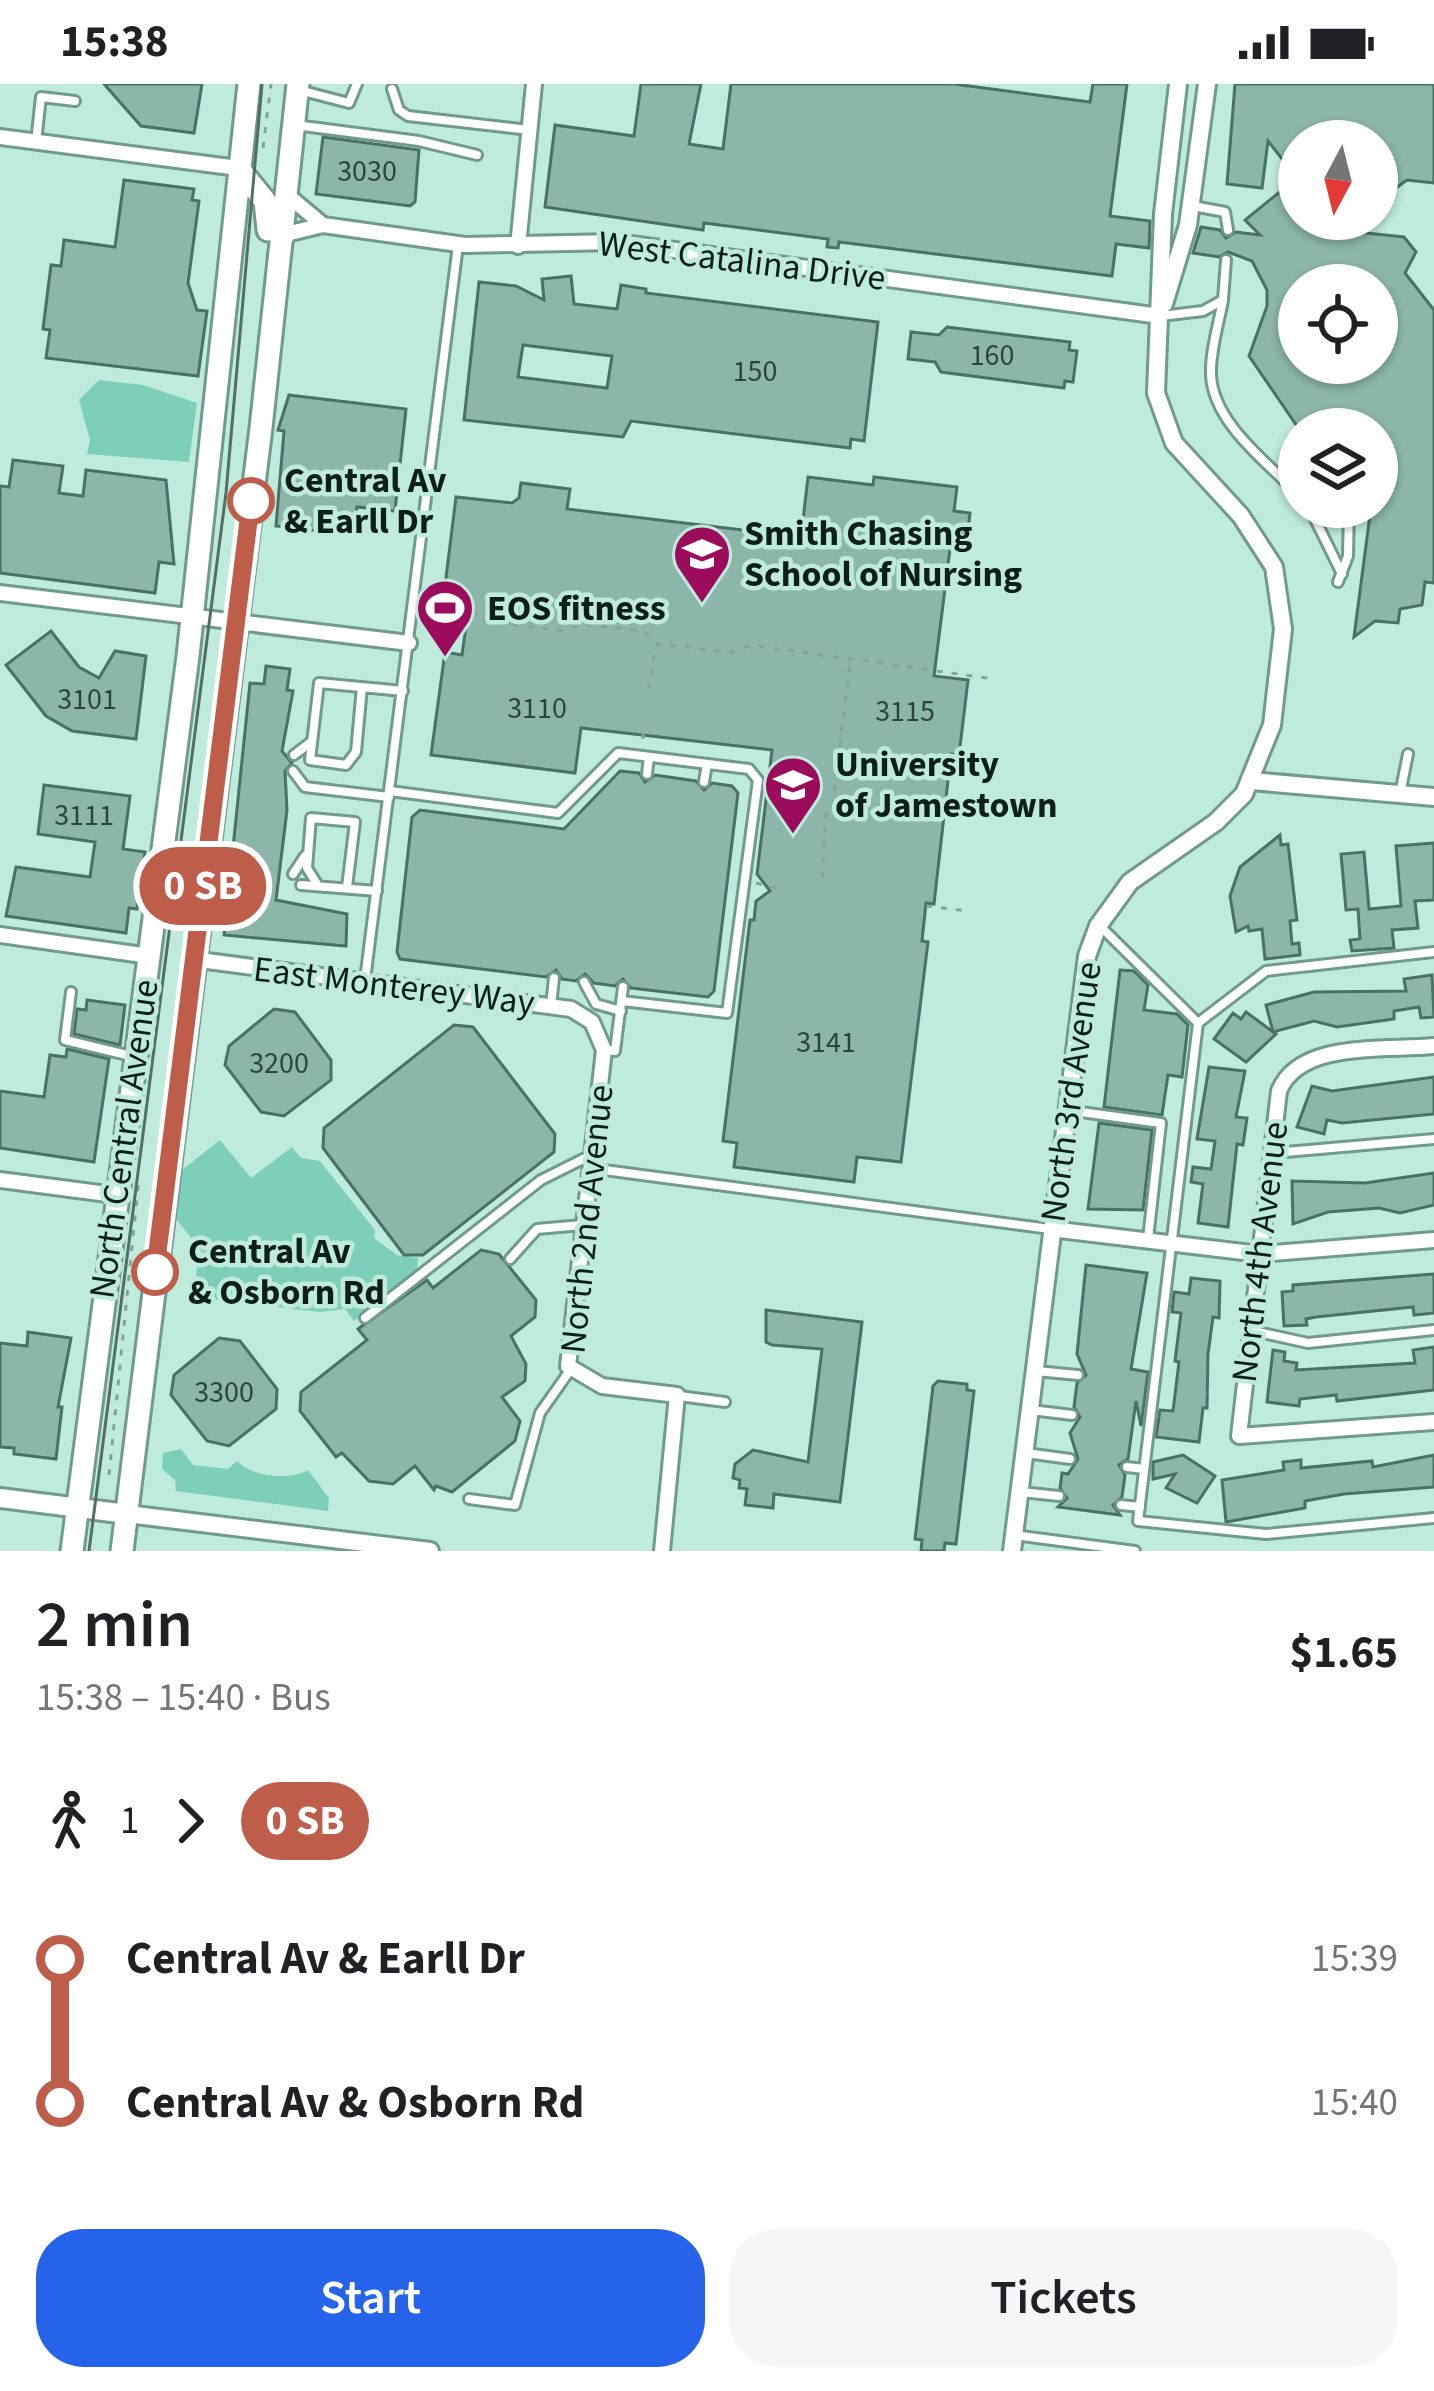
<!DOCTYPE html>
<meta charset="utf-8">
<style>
:root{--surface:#fff;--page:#f6f6f6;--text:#202124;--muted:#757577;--accent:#2563eb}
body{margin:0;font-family:"Source Sans 3",sans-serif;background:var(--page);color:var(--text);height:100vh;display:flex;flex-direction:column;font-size:45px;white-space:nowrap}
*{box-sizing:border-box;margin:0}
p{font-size:39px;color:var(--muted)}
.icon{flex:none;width:66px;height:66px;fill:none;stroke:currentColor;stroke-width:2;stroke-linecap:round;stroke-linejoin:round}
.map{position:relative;height:1467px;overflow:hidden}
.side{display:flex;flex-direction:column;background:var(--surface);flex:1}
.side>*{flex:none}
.badge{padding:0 24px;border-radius:39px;font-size:42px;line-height:78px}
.needle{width:78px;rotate:187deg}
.tools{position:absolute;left:1278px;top:36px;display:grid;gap:24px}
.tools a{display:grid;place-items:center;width:120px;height:120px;border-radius:50%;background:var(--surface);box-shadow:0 3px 9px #0004;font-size:60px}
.map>.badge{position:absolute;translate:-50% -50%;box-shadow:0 0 0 6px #fff}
.legs{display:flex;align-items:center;gap:18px;height:132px;padding:0 36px;font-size:39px}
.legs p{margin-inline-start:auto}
.overview{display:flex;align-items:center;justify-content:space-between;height:204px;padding:0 36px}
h1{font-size:66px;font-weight:600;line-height:90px}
.action{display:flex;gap:24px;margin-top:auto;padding:24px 36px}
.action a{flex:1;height:138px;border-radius:48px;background:var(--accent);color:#fff;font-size:48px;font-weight:600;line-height:138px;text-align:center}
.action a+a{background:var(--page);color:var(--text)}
ul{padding:0 36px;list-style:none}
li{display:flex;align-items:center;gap:42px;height:144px;font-size:45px}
li i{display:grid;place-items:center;width:18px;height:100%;margin:0 15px;background:currentColor}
li i::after{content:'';width:30px;height:30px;margin:-15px;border:9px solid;border-radius:50%;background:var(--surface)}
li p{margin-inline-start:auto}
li:first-child i{background:linear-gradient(#0000 50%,currentColor 0)}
li:last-child i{background:linear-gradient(currentColor 50%,#0000 0)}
.status{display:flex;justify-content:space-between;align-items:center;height:84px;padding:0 60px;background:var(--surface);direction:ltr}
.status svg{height:33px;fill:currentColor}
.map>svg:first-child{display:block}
.green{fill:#7ecfb9}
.building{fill:#8bb6a9;stroke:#497166;stroke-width:3;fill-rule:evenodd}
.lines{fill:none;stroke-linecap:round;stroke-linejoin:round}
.service-casing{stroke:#719a8e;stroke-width:14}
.minor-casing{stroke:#719a8e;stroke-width:20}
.tertiary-casing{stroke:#719a8e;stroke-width:22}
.secondary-casing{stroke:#719a8e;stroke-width:24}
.primary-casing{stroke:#719a8e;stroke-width:27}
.path{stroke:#82a59a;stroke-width:3;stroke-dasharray:6 9;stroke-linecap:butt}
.service{stroke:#fff;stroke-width:8}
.minor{stroke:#fff;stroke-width:14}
.tertiary{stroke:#fff;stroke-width:16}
.secondary{stroke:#fff;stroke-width:18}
.primary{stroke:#fff;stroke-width:21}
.tram{stroke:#536e66;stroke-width:3}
.line-1-casing{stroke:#fff;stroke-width:27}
.line-1{stroke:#be5d49;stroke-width:18}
.stop-1-dot{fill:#fff;stroke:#be5d49;stroke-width:6}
.labels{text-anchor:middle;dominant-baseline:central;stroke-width:9;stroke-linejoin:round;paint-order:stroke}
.number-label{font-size:30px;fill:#2d443e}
.street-label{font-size:36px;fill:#0e1e1a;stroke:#bfebdd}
.stop-label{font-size:36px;font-weight:bold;fill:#0e1e1a;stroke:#bfebdd;text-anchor:start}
.poi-label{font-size:36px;font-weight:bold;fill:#0e1e1a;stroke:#bfebdd;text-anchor:start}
</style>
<div class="status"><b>15:38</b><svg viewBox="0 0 49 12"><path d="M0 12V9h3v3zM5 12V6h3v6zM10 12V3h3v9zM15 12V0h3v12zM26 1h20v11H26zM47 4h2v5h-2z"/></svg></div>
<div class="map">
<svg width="1434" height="1467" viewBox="0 0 1434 1467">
<rect width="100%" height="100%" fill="#bfebdd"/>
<g class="green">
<path d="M99,296l44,5 54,18 -8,59 -102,-8 3,-14 -11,-40z"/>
<path d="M220,1056l31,38 41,-31 9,11 19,3 55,69 -1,8 23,17 21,3 -1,12 -63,51 -9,-12 -25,3 -127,-15 5,-36 9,-3 -31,-39 6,-49z"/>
<path d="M181,1365l12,16 35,4 9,-8c15,16 52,20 71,9l21,28 -1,13 -152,-20 -1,-11 -13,-11 1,-16z"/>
</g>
<g class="building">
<path d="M104,0h98l-8,49 -53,-7z"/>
<path d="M641,0h60l-12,60 34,5 8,-65h223l136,18 3,-18h34l-17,132 40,5 -1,27 -33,-4 -4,32 -273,-34 -1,6 -11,-1 1,-8 -124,-16 -1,7 -158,-23 10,-82 79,11z"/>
<path d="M1235,0h199v99l-27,-3 -30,22v-61h-78v78h74l-17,13 48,5 12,15 -11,21 29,37v273l-9,-1 -3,23 -22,4 -2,14 -23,-2 -21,16 17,-130h6l4,-78h-82l-50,-73 18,-50v-16l-15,-29 -24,-9 -9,5 -26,-4 8,-26 19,3 6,8 10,-6 24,3 -15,-15 52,-42 -29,-37 -6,47 -35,-4zM1299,201h78v78h-78z"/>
<path d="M323,53l96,13 -4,52 -5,4 -94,-12z"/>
<path d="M124,96l70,9 -2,11 7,1 -11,82 9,27 10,1 -9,65 -152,-18 4,-28 -7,-1 8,-64 10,1 3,-26 51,7z"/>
<path d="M571,192l3,28 43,5 4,-24 25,4v4l232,29 -14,119 -13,-2 -1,9 -219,-27 -8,16 -159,-17 15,-138 37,4 28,14 -2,-21zM523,261l89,11 -5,32 -89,-11z"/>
<path d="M947,243l123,15 -1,8 8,1 -4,31 -8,-1 -1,7 -123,-16 -6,-10 -27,-3 3,-27 28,3z"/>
<path d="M289,311l117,14 -11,102 -38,-4 -4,28 -77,-9 8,-95 -6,-1z"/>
<path d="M13,376l50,6 -4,27 24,3 3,-26 80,10 8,84 -15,-2 -4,31 -155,-20v-87l9,1z"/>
<path d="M808,393l65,8 1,-8 83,10 -3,24 16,2 -4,38 -16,-2 -16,127 34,4 -9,75 -8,-1 -17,150 -8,-1 -4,38 6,1 -27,220 -44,-5 -3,25 -120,-15 3,-24 -14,-2 27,-221h4l2,-19 14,-10 -13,-17 15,-124 -191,-22 -6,45 -144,-18 14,-103 17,3 7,-50 -26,-3 13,-105 56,6 7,-5 2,-15 49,6 -3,20 234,28z"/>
<path d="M51,547l28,36 20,11 16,-27 31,5 -10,83 -64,-8 -26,-15 -40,-51z"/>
<path d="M266,582l24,3 -3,21 6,1 -11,60 10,12 -7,8 2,39 -11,90 71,14 -1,32 -122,-11 26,-252 14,1z"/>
<path d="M620,687l19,2 6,9 10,-7 41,6 8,9 8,-7 20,3 6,7 -24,198 -6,6 -77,-9 -8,-9 -8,7 -21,-3 -9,-9 -9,7 -14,-2 -6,-9 -10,7 -146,-18 -3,-7 15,-135 8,-7 144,19z"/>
<path d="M44,701l86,11 -7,53 22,3 -8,57 -8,-1 -3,25 -120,-17 10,-49 74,10 5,-35 -57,-8z"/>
<path d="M1280,751l1,10 7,-1 9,76 -7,1 2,23 7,-1 1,12 -35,4 -3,-30 -13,2 -1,-5 -12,6 -6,-36 10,-29z"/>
<path d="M1434,759v57l-19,1 3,27 -26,2 2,18 -42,3 -2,-11 10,-1 -2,-30 -12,1 -5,-56 23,-2 5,57 32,-3 -5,-60z"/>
<path d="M1120,886l14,1 14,14 -4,25 33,4 11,11 -6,52 -14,-2 -6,40 -58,-8z"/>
<path d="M1432,891l2,42 -13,1 -2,-11 -25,4v8l-57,8 -23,-6 -41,11 -7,-27 48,-13 92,-1 -2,-12z"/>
<path d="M87,916l38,5 -5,40 -46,-11 3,-25 9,1z"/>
<path d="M274,925l21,3 36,48v20l-47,36 -23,-4 -36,-47 4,-19z"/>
<path d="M1246,928l30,22 -30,28 -32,-23 19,-26 8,6z"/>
<path d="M454,941l19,2 82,107 -1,18 -131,103h-19l-81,-107 1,-20z"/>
<path d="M67,965l42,10 -15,103 -94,-14v-57l44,6 6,-42 16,2z"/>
<path d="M1209,983l36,4 -9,46 11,1 -4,27 -6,-1 -9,83 -30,-4 5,-39 -12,-2 2,-15 18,2 4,-28 -18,-2z"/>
<path d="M1434,993v37l-92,9 -15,-3 -3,14 -27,-7 15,-41 20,5z"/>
<path d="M1099,1039l53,7 -9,80 -55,-1z"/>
<path d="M1434,1089v32l-34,8 -21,-5 -51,4 -35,12 -1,-43 73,2z"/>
<path d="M481,1166l18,4 37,46 -1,17 -24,19 15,28 -1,17 -23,16 18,24 -5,20 -63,51 -16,-6 -2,4 -19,-24 -22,18 -24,-3 -27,-28 -6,4 -36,-46 1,-19 66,-52 -9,-11 4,-3 65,-46 6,8z"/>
<path d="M1086,1181l61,8 -16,96 17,3 -7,54 -5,-25 -8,58 -9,6 6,10 -3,22 -9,8 7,10 -62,-8 9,-9 -7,-10 2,-15 6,1 10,-15 -8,-26 10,-16 -6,-10 3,-24 9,-8 -9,-21z"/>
<path d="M1434,1190v39l-20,2 -1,-8 -97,10 -10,2 1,6 -23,1 -2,-34 11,-1v-6z"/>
<path d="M1191,1194l29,3 -1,37 -6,-1 -5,37 -1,54h-4l-4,34 -43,-5 4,-27 13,1 6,-49 -4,-1 6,-48 -9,-1 2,-20 15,2z"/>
<path d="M766,1226l96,12 -22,180 -66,-8 -1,14 -28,-3 2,-16 -8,-1 1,-8 -7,-2 2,-14 18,-14 55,12 14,-113 -50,-4 -6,-3z"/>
<path d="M28,1248l43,6 -13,69h4l-6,52 -42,-5v-6l-14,-1v-104l27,3z"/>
<path d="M219,1254l21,3 37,48 -1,20 -47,37 -22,-5 -36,-46 3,-20z"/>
<path d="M1434,1263v43l-97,11 -1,-6 -36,4 -1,7 -32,-4 6,-52 12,2 -1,9 13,2 -1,7 119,-7 -2,-13z"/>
<path d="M938,1297l29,3v6l7,1 -18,153 -11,-1 -1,8h-23l1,-11 -7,-1 18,-153z"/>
<path d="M1183,1371l32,21 -18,27 -31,-15 9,-14 -22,5v-17z"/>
<path d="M1434,1371v32l-90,7 -39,7v7l-79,14 -4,-42 62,-10 -1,-8 18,-2v8l71,-7 1,6z"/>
</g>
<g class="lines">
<g class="service-casing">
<g id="service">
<path d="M392,5l7,21 9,6 121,14"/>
<path d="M299,6l50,13 8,-19"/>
<path d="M295,41l124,16 58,14"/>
<path d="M36,58l5,-45 34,4"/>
<path d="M1193,122l32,6 3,18"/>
<path d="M1223,216c-4,23 -13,51 -12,75 2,48 57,88 88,120"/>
<path d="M1161,232l42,-5 20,-11 3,-40"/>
<path d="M1309,423l33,67"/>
<path d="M1338,498l10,-26 1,-49"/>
<path d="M362,603l-6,65 -10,13 -36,-5 9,-77 84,8"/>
<path d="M294,671l17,-13"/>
<path d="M293,687l12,16 84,10"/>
<path d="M647,690l2,-17"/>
<path d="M704,698l3,-18"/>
<path d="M390,707l168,22 60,-60 131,16 9,11 -31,233 -105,-12"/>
<path d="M1400,710l8,-40"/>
<path d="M293,790l12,-18"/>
<path d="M317,800l-10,-16 4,-50 44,4 -8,65"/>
<path d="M301,801l76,6"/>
<path d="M1101,843l97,96"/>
<path d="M1434,868l-168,19 -68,52 -60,498 128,13 168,-16"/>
<path d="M365,896l93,-735"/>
<path d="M584,898l12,22 25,7"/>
<path d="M71,908l-6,48 66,16"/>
<path d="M551,922l3,-28"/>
<path d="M605,966l10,1 8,-64"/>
<path d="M1066,1026l95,13 -13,116"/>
<path d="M1274,1069l160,-14"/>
<path d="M589,1084l461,61"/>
<path d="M510,1175l27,-30 45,-4"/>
<path d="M365,1234l176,-138 48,-24"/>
<path d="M1253,1247l55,12 126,-13"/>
<path d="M1036,1287l42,4"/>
<path d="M679,1312l46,6"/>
<path d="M1031,1326l41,5"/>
<path d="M1026,1369l44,6"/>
<path d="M1127,1383l17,2"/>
<path d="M1021,1408l38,4"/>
<path d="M469,1415l46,6 25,-92 31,-44"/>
<path d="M1121,1421l19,2"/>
<path d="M1014,1451l121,16"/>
</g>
</g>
<g class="minor-casing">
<g id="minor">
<path d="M0,53l238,31"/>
<path d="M286,110l37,31"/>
<path d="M282,157l8,-8 33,-8 142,20 151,-3 544,74"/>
<path d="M518,162l16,-162"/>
<path d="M0,509l409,50"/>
<path d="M0,851l150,21"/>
<path d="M192,875l379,50 21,13 12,28 -36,316 34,20 75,9 -15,156"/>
<path d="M1434,962c-49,5 -134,-6 -155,45l-40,345 195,-14"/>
<path d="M0,1096l115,15"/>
<path d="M1051,1145l209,25 174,-14"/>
</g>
</g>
<g class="tertiary-casing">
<g id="tertiary">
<path d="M1164,220l24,-79 19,-141"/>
<path d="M1251,697l183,16"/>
<path d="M127,1430l303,37"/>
<path d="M1012,1467l75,-595 11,-30 32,-44 86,-60 28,-28 28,-69 11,-96 -9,-62 -33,-51 -67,-73 -18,-50 7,-179 15,-130"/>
</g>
</g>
<g class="secondary-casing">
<path id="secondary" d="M0,1414l127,16"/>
</g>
<g class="primary-casing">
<g id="primary">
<path d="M238,84l27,33 3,29"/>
<path d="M72,1467l116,-895 61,-572"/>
<path d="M122,1467l139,-1123 37,-344"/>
</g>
</g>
<g class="path">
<path d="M263,64l8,-64"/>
<path d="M428,526l44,-1 12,12 81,10 15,-7 63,7 13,13 76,8 20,-7 242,34"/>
<path d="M648,606l8,-45"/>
<path d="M643,649v10"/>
<path d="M822,794l4,-63 6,-5 18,-147"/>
<path d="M756,799l20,5"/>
<path d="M926,822l42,5"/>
<path d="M109,1391l30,-298"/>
</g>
<use href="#service" class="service"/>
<use href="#minor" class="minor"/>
<use href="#tertiary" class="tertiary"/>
<use href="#secondary" class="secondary"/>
<use href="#primary" class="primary"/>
<path class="tram" d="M89,1467l137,-1058 36,-409"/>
</g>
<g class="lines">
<g class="line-1-casing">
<path id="line-1" d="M155,1188l96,-771"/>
</g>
<use href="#line-1" class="line-1"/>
</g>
<defs>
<g id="university-pin" transform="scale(3)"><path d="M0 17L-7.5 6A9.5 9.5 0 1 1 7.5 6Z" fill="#9b0c5d" stroke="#bfebdd"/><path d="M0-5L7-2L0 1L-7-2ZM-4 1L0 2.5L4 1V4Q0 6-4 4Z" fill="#fff"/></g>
<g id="stadium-pin" transform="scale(3)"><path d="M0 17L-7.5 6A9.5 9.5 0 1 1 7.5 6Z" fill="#9b0c5d" stroke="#bfebdd"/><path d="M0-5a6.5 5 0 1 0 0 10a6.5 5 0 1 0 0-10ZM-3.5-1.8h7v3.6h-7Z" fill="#fff"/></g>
</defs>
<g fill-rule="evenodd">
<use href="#university-pin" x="702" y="470"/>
<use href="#stadium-pin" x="445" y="524"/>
<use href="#university-pin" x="793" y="701"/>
</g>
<g class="stop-1-dot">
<circle cx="251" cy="417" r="21"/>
<circle cx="155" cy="1188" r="21"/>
</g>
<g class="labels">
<g class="number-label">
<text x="367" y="87">3030</text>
<text x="992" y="271">160</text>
<text x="755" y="287">150</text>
<text x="87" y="615">3101</text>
<text x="537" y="624">3110</text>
<text x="905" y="627">3115</text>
<text x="84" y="731">3111</text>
<text x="826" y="958">3141</text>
<text x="279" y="979">3200</text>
<text x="224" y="1308">3300</text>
</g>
<g class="street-label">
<text transform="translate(742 177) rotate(7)">West Catalina Drive</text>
<text transform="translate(394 902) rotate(7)">East Monterey Way</text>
<text transform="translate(1071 1008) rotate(-82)">North 3rd Avenue</text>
<text transform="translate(124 1055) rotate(-82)">North Central Avenue</text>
<text transform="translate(587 1135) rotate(-84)">North 2nd Avenue</text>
<text transform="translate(1260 1168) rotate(-83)">North 4th Avenue</text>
</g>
<g class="stop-label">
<text x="284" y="396">Central Av<tspan x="284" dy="41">&amp; Earll Dr</tspan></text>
<text x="188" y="1167">Central Av<tspan x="188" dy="41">&amp; Osborn Rd</tspan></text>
</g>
<g class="poi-label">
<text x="744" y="449">Smith Chasing<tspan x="744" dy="41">School of Nursing</tspan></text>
<text x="487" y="524">EOS fitness</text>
<text x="835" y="680">University<tspan x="835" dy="41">of Jamestown</tspan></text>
</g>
</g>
</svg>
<div class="tools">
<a><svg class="needle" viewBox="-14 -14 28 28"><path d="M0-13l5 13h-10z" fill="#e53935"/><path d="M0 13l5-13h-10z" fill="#757577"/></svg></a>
<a><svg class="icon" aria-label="locate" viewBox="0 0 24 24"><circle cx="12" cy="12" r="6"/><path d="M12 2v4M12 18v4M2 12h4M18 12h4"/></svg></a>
<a><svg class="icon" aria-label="layers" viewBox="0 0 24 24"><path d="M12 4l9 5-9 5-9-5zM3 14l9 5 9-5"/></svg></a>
</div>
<b class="badge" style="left:203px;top:802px;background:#be5d49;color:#fff">0 SB</b>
</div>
<section class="side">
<div class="overview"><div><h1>2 min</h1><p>15:38 – 15:40 · Bus</p></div><b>$1.65</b></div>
<div class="legs"><svg class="icon" aria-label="walk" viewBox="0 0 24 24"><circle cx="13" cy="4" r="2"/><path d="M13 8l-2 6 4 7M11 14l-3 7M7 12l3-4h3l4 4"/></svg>1<svg class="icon" aria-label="forward" viewBox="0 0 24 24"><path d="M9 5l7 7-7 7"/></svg><b class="badge" style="background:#be5d49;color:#fff">0 SB</b></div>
<ul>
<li><i style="color:#be5d49"></i><b>Central Av &amp; Earll Dr</b><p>15:39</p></li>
<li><i style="color:#be5d49"></i><b>Central Av &amp; Osborn Rd</b><p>15:40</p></li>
</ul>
<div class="action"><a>Start</a><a>Tickets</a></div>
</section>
